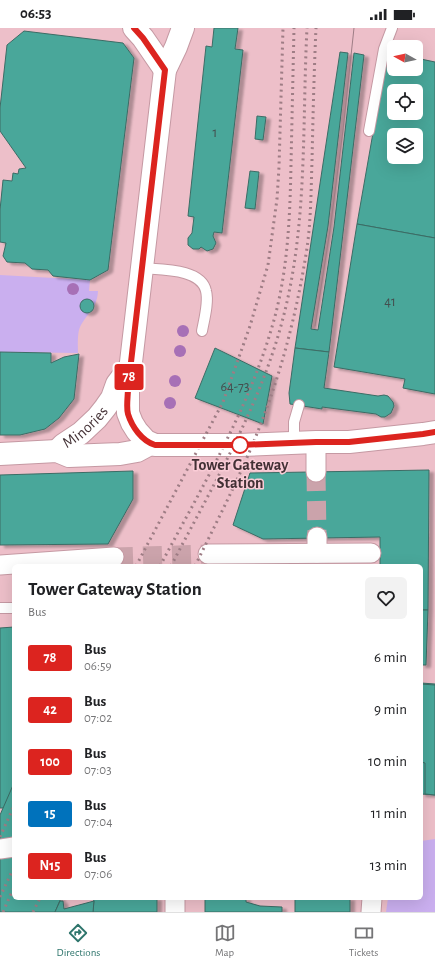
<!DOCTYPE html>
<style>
:root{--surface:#fff;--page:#f2f2f2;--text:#202124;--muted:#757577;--line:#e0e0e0;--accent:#2e756c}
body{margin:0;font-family:"Alegreya Sans",sans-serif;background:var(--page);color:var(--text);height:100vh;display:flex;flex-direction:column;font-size:15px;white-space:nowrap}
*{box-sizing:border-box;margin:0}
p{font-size:13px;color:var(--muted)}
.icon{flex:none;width:22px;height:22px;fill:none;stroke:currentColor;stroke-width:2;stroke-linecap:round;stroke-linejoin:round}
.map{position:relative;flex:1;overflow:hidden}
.panel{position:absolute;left:12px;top:536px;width:411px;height:336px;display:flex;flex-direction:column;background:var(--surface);border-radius:6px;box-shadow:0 4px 16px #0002}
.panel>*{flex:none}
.badge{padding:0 8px;border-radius:3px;font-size:14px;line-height:26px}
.needle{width:26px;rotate:278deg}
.controls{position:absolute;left:387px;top:12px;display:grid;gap:8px}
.controls a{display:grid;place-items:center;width:36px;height:36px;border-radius:6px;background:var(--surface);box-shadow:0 4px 16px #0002;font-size:20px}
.map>.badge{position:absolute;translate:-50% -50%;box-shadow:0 0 0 2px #fff}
.round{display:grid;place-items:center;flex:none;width:42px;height:42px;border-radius:6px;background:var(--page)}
.overview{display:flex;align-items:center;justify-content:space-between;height:68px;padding:0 16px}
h1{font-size:19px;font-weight:700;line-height:30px}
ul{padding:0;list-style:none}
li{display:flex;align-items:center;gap:12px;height:52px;padding:0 16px}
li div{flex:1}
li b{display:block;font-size:15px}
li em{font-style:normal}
li .badge{min-width:44px;font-weight:700;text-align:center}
.status{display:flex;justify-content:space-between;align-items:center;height:28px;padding:0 20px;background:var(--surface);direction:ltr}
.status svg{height:11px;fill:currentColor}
.tab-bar{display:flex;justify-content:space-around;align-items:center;height:56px;border-top:1px solid var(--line);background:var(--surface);font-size:11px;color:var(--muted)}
.tab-bar a{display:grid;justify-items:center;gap:2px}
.tab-bar .on{color:var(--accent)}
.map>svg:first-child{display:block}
.green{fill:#caafef}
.building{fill:#48a79a;stroke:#3c6c65;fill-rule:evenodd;filter:url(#shadow)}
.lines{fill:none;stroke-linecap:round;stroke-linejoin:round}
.street-tunnel{stroke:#cba3ab;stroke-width:19;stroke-dasharray:19 10;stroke-linecap:butt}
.lane-casing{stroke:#c599a3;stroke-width:12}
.street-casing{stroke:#c599a3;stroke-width:21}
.secondary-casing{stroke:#c599a3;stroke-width:24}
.highway-casing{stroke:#c599a3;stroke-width:24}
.lane{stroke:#fff;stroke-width:10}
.street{stroke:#fff;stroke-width:19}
.secondary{stroke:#fff;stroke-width:22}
.highway{stroke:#fff;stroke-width:22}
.tram{stroke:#9e7d85;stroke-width:1}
.rail{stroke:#9e7d85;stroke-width:3;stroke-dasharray:2 4;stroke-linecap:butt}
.tree{fill:#a770b6}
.line-casing{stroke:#fff;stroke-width:9}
.line{stroke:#dc241f;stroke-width:6}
.stop-dot{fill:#fff;stroke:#dc241f;stroke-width:2}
.labels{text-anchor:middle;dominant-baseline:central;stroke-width:3;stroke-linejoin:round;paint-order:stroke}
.number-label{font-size:14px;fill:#444e4e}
.street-label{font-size:16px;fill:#433135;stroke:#faccd6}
.stop-label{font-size:16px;font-weight:bold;fill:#433135;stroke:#faccd6}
</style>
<div class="status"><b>06:53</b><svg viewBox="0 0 49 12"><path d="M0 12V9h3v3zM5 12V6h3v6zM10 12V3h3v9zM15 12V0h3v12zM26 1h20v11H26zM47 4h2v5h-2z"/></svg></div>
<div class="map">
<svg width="435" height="884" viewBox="0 0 435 884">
<defs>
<filter id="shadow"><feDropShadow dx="4.5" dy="2.5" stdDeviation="1" flood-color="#0004"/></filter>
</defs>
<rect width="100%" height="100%" fill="#edbfc9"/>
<g class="green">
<path d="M0,247l90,5 -1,11h9c-1,18 -11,22 -18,36 -3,7 -2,19 -2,26l-78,-1z"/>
<path d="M435,811v73h-49l2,-14h33v-57z"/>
</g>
<g class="building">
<path d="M214,0h24l-3,21 8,1 -21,183 -8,-1 -1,4 3,7 -3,6 -6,2 -6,-4 -2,2h-6l-5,-4v-7l4,-5 2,-16 -6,-1 18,-170 6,1z"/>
<path d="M24,3l99,12 11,15 -26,212 -18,10 -37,-4 -5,-6 -16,-1 -7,-6 -18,-1 -4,-6 3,-13 -6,-1v-32l3,-30 9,1 1,-8 5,1 1,-5 7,-1 -26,-37v-23l7,-63z"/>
<path d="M340,24l8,1 -20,173 -17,103 7,1 16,-103 20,-174 10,2 -35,297 -34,-4z"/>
<path d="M387,25l7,2v14h22v-11l19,4v176l-78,-14zM394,63h22v22h-22zM394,107h22v22h-22z"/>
<path d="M257,88l9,1 -3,23 -8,-1z"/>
<path d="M250,143l9,1 -4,37 -10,-1z"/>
<path d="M357,196l78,14v156l-32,-6 2,-9 -71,-12z"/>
<circle cx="87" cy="278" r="7"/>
<path d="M215,320l57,28 -9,48 -68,-26z"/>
<path d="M295,320l34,4 -5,36 54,8 6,-1 4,1 5,6 1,4 -3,7 -6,4h-4l-5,-3 -54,-7v2l-32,-5 -1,-11z"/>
<path d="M0,324l51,1v10l13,-6 15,-3 -5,45 -15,19 -14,11 -25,6h-20z"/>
<path d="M429,442l-1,140h-7v-44h-41v-29l-117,2 -30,-14 17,-52z"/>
<path d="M133,443v28l-25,45 -108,1v-70z"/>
<path d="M421,582h7l-2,55h-5z"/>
<path d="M14,599v181h-14v-180z"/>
<path d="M421,655l14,1v111l-14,-1z"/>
<path d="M421,656l14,1v110l-10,-1v-31l-4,-1z"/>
<path d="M14,755v115h47l-6,14h-55v-97z"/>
<path d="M94,870h63v14h-64z"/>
<path d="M205,870h41v4l14,4 22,1v5h-77z"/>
<rect x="295" y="870" width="55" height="14"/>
<path d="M60,873h3l1,8 30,-8 -1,11h-38z"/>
</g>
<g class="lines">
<g class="street-tunnel">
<path d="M316,444l1,65"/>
<path d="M114,529l94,-3"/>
</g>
<g class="lane-casing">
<g id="lane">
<path d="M369,103l15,-82 8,-21"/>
<path d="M141,240c19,2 60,0 65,23 3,11 -2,29 -4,40"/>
<path d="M294,415v-21l5,-17"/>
<path d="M0,580h14"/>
</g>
</g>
<g class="street-casing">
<g id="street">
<path d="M316,414v30"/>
<path d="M317,509v16"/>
<path d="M208,526l163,-1"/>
<path d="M0,537l114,-8"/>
<path d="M0,821l14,-2"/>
<path d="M175,884v-14"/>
<path d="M371,884l1,-14"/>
</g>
</g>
<g class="secondary-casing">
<g id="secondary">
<path id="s1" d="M57,423l6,-6 18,-12 16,-15 8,-10 7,-10 5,-14 12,-16"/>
<path d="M0,426l57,-3 12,5 51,-2 17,-3 13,-7"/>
</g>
</g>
<g class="highway-casing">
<g id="highway">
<path d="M134,0l9,10 22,32"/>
<path d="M183,0l-7,19 -11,23 -37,318v25l4,10 5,8 9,10 9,4h85l76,-3h33l74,-8 12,-2"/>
</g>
</g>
<use href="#lane" class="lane"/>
<use href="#street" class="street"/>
<use href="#secondary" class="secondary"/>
<use href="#highway" class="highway"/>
<path class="tram" d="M315,298l15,-96 13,-100 11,-102"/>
<g class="rail">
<path d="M136,538l87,-164 27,-76 18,-61 9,-66 2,-32 4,-139"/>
<path d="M160,538c42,-79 90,-159 114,-246 14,-51 16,-104 17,-156 1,-45 2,-91 3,-136"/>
<path d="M171,538c41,-79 88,-158 111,-244 26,-96 20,-196 25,-294"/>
<path d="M195,538c24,-49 49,-97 68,-148 21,-55 35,-112 44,-170 4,-28 4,-58 5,-87 1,-44 2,-89 4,-133"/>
<path d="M0,809l13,-29"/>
<path d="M0,869l14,-30"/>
<path d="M3,884l11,-25"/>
<path d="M33,884l7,-14"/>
</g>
</g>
<g class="tree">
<circle cx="73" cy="261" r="6"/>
<circle cx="183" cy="303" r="6"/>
<circle cx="180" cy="323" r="6"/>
<circle cx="175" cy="353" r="6"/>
<circle cx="170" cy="375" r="6"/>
</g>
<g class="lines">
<g class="line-casing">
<path id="line" d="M134,0l9,10 22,32 -37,318c0,8 -2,19 0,26 4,13 14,27 27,31h85l76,-3h33l74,-8 12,-2"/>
</g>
<use href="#line" class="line"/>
</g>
<circle class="stop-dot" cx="240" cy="417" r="8"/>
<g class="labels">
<g class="number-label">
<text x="215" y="105">1</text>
<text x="390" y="274">41</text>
<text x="235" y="359">64-73</text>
</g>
<g class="street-label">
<text stroke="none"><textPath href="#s1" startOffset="37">Minories</textPath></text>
</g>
<g class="stop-label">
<text x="240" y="437">Tower Gateway<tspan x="240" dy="18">Station</tspan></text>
</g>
</g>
</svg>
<div class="controls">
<a><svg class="needle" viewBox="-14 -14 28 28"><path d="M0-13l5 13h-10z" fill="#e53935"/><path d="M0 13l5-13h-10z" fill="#757577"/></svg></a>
<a><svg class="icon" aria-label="locate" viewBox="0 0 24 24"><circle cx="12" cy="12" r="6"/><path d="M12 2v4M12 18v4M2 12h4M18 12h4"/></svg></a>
<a><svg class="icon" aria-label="layers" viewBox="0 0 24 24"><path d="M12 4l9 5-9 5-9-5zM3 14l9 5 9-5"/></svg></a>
</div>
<b class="badge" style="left:129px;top:349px;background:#dc241f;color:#fff">78</b>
<section class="panel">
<div class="overview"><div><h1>Tower Gateway Station</h1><p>Bus</p></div><a class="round"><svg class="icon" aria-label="heart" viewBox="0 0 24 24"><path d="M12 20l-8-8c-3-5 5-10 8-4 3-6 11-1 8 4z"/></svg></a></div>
<ul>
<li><span class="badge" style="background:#dc241f;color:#fff">78</span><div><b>Bus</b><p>06:59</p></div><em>6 min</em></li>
<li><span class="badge" style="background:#dc241f;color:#fff">42</span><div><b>Bus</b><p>07:02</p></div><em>9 min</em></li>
<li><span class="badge" style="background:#dc241f;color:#fff">100</span><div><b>Bus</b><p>07:03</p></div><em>10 min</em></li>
<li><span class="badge" style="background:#0072bc;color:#fff">15</span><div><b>Bus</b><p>07:04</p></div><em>11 min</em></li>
<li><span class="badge" style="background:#dc241f;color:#fff">N15</span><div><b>Bus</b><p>07:06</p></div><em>13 min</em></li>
</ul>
</section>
</div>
<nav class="tab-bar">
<a class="on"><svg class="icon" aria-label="directions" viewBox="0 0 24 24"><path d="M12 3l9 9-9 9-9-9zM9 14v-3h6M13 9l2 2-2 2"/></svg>Directions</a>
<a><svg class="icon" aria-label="map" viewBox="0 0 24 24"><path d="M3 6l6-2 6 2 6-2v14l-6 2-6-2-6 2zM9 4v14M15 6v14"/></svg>Map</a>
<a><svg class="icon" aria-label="tickets" viewBox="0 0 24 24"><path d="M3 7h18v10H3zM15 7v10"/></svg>Tickets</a>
</nav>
